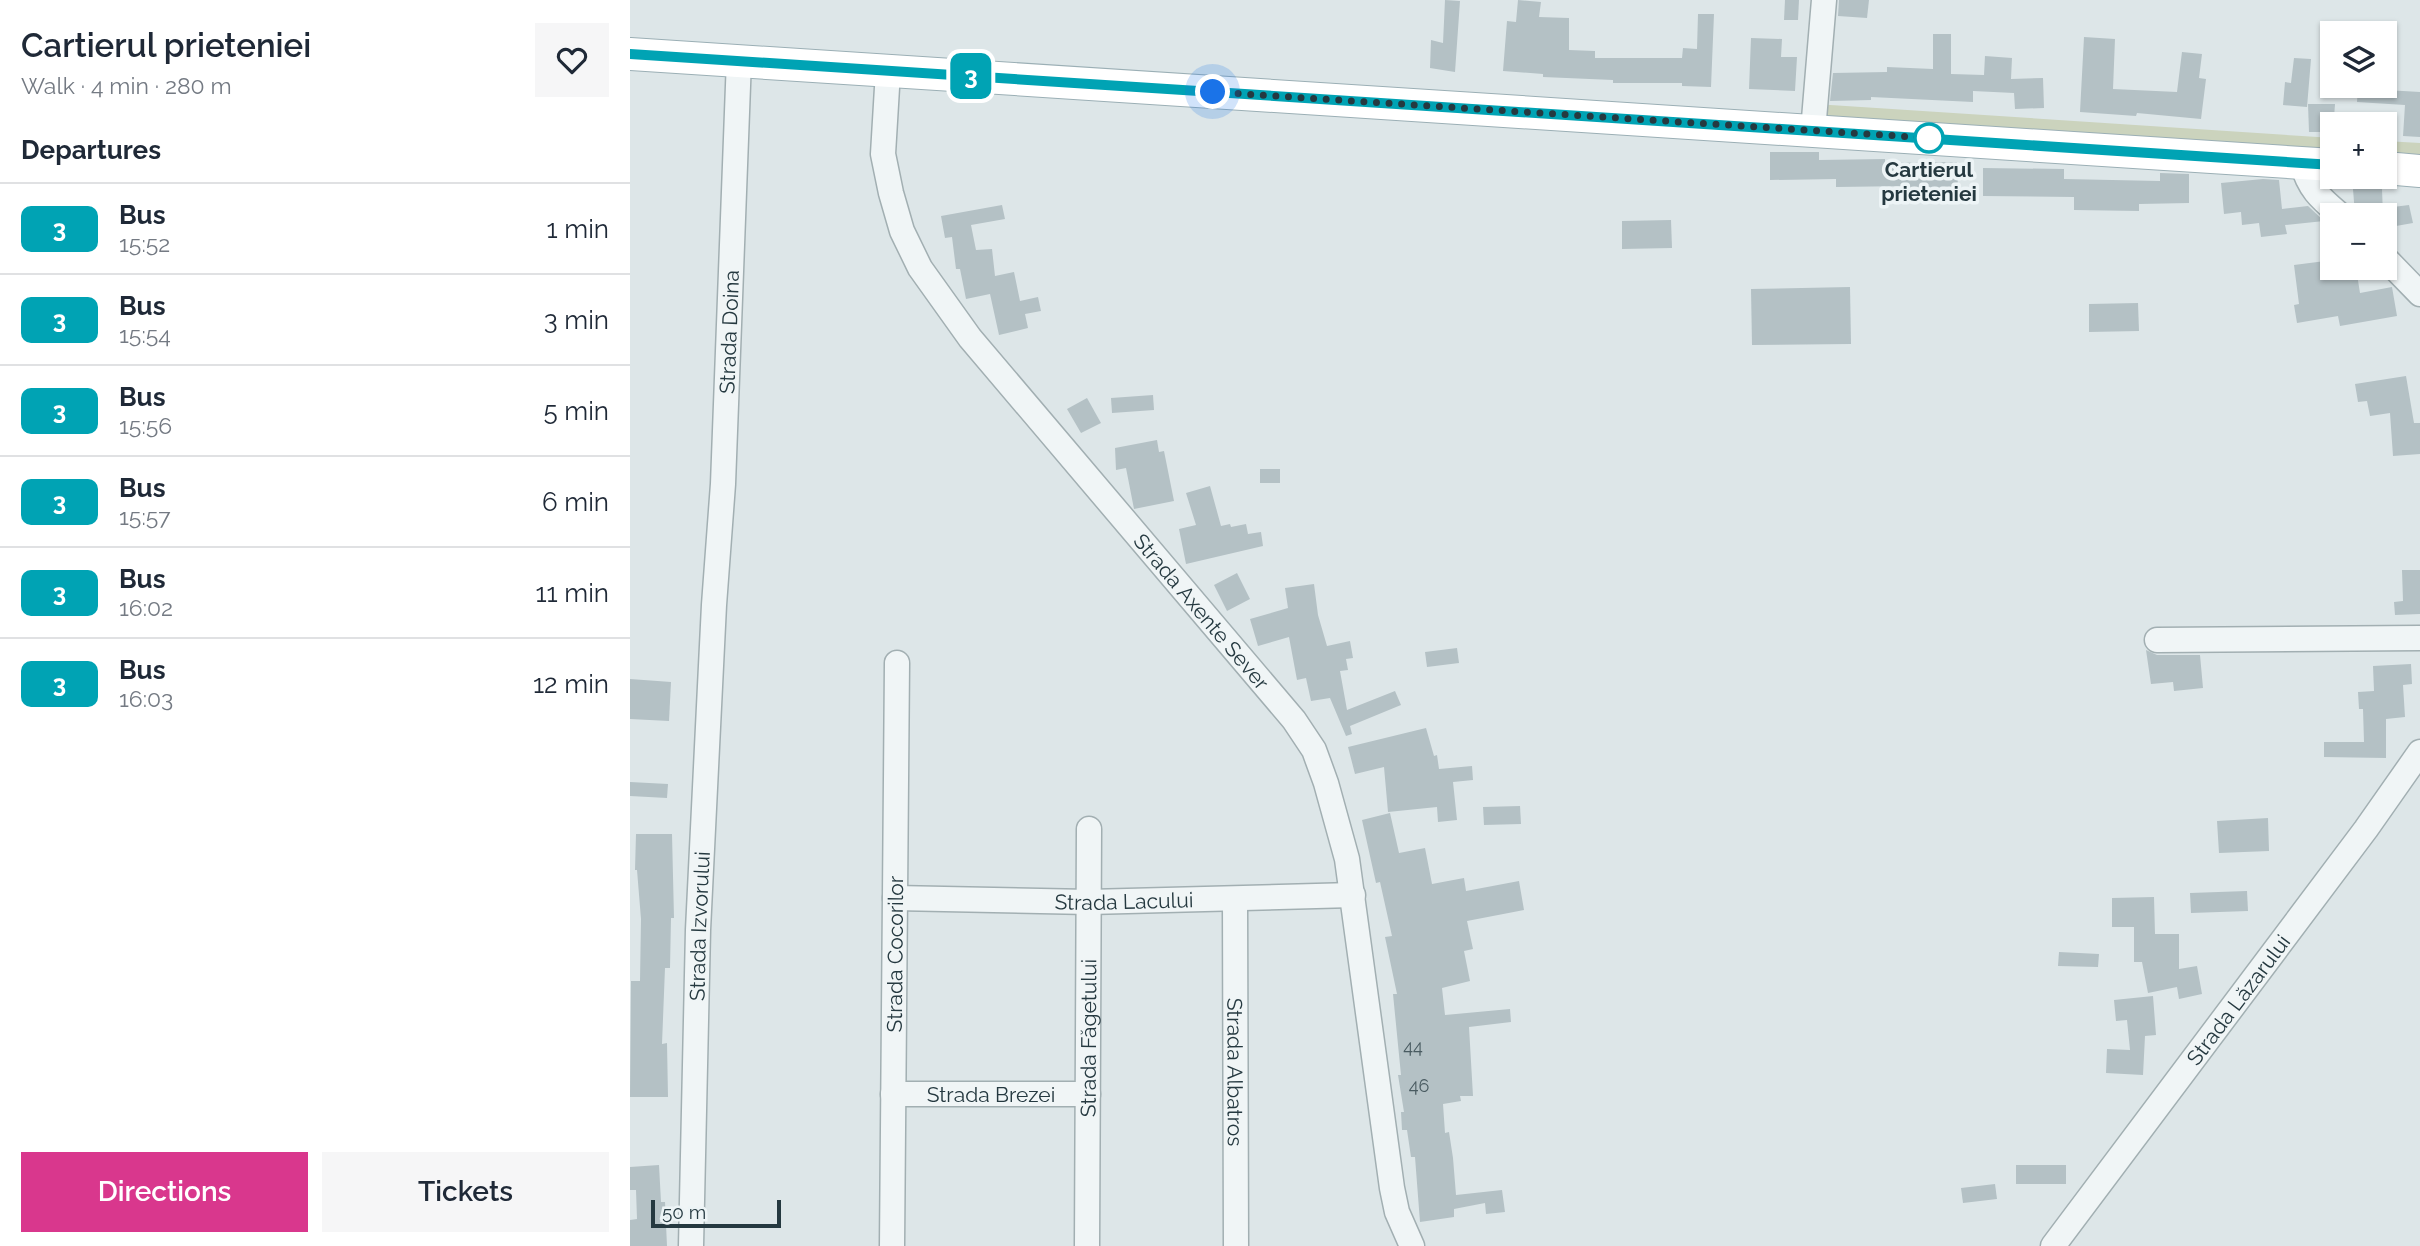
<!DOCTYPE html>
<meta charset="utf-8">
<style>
:root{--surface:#fff;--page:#f6f6f7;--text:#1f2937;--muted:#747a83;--line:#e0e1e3;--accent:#d9378d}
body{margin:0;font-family:Raleway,sans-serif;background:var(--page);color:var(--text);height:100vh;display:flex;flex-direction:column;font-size:26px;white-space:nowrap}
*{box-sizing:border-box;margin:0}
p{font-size:23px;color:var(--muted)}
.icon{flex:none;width:38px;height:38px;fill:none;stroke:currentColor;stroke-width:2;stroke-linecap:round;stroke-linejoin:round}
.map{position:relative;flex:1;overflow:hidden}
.side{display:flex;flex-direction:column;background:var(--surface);width:630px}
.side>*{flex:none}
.badge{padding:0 14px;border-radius:10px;font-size:24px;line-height:46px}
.tools{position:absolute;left:1690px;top:21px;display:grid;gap:14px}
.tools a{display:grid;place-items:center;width:77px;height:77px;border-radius:0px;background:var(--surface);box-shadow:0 2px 5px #0004;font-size:35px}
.scale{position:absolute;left:21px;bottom:18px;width:130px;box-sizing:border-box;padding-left:7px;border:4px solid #253940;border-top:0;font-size:19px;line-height:24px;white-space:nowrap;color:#253940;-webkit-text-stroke:5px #edf4f6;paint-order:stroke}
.you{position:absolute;width:35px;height:35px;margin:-18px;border:5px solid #fff;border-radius:50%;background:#1a73e8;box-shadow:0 0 0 10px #1a73e833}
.map>.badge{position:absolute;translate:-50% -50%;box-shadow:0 0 0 4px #fff}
h2{padding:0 21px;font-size:26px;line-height:63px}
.round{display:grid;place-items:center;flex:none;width:74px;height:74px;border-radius:0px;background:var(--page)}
.overview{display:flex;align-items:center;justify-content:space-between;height:119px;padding:0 21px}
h1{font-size:33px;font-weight:600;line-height:52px}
.primary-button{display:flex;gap:14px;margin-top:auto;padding:14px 21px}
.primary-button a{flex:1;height:80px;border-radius:0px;background:var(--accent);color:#fff;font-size:28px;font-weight:600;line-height:80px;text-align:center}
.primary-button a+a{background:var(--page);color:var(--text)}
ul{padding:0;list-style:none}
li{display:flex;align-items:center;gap:21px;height:91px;padding:0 21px;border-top:2px solid var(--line)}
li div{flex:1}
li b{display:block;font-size:26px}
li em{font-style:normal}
li .badge{min-width:77px;font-weight:700;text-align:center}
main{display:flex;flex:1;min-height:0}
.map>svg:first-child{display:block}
.green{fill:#cbd3bd}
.building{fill:#b4c1c5}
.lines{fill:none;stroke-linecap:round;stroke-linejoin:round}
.minor-casing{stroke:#a2afb2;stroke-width:27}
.major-casing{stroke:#9bafb5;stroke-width:34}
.minor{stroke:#f0f5f6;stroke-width:24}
.major{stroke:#fff;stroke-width:32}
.line-casing{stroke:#fff;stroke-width:16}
.line{stroke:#00a3b4;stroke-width:10}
.walk{stroke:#253940;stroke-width:7;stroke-dasharray:0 12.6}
.stop-dot{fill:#fff;stroke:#00a3b4;stroke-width:3.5}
.labels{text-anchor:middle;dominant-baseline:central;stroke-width:7;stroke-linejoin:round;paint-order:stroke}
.number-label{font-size:18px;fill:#495b61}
.stop-label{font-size:21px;font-weight:bold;fill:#253940;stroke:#edf4f6}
.street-label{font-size:21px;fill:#253940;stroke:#edf4f6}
</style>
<main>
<section class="side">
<div class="overview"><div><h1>Cartierul prieteniei</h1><p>Walk · 4 min · 280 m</p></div><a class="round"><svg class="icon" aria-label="heart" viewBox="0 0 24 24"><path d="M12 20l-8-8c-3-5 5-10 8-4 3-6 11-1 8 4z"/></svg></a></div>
<h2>Departures</h2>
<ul>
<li><span class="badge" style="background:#00a3b4;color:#fff">3</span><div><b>Bus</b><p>15:52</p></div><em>1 min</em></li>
<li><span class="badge" style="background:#00a3b4;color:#fff">3</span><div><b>Bus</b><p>15:54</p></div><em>3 min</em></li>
<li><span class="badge" style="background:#00a3b4;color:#fff">3</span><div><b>Bus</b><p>15:56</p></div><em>5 min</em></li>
<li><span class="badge" style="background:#00a3b4;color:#fff">3</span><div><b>Bus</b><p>15:57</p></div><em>6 min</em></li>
<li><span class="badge" style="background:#00a3b4;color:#fff">3</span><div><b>Bus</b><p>16:02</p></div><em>11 min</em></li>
<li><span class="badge" style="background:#00a3b4;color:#fff">3</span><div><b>Bus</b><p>16:03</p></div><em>12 min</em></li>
</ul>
<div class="primary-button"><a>Directions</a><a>Tickets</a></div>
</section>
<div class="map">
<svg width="1790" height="1246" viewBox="0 0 1790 1246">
<rect width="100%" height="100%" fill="#dde6e8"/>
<g class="green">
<path d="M1185,104l518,34v27l-520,-34z"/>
<path d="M1755,141l35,2v28l-35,-3z"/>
</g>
<g class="building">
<path d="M815,0l15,1 -5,71 -25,-4 1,-28 12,3z"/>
<path d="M888,0l23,2 -2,15 30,1v32l26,1v7h87l1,-10 14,1 1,-35h16l-3,73 -29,-1v-3h-69v-3l-70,-3v-3l-40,-3 4,-50 9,1z"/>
<path d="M1155,0h14l-1,20h-14z"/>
<path d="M1209,0h30l-2,18 -29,-2z"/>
<path d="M1303,34h18v40l33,1 1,-19 27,2 -1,21 32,-1 1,30 -29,1 -1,-16 -41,-2v11l-102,-5v3l-41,1 3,-28 54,-1v-5l46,2z"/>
<path d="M1454,37l31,2 -2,50 64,3 5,-40 20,2 -3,24 7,1 -5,40 -64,-6 -1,3 -56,-4z"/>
<path d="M1121,38l31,1 -1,18h16l-2,34 -46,-2z"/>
<path d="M1664,58l17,1 -4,48 -24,-2 2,-23 6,1z"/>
<path d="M1728,86h28v4l34,2v45l-17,-1 2,-31 -48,-3z"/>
<path d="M1678,104h27l-2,28h-24z"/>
<path d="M1140,152h49v8l66,-1v4l72,-1 1,27 -50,1v-4l-72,1v-8l-66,1z"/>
<path d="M1353,168l81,1v10l96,2v-8l29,1v29l-50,1v7l-65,-1v-13l-91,-1z"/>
<path d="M1633,179l16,1 3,29 26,-3 16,15 -39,4 2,9 -26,3 -2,-14 -17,2 -1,-13 -17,2 -3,-31z"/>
<path d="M1723,189h29l1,26h-28z"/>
<path d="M372,205l3,14 -34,6 5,25 16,-1 3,27 19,-4 6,29 18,-4 3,14 -16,3 3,14 -29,7 -9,-41 -24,5 -6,-30h-4l-4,-32 -7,1 -4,-22z"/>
<path d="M1779,205l4,18 -17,3 -3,-19z"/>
<path d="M1041,220l1,28 -50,1v-28z"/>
<path d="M1703,260v8h23l4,25 32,-6 5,29 -57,10 -2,-10 -41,7 -3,-18 5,-1 -5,-39z"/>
<path d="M1220,287l1,57 -99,1 -1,-56z"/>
<path d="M1508,303l1,28 -50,1v-28z"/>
<path d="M1776,376l8,47h6v31l-27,2 -3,-43 -20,3 -3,-15 -9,1 -3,-18z"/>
<path d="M523,395l1,15 -42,3 -1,-15z"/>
<path d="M457,398l14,25 -20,10 -14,-24z"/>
<path d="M527,440l2,12 5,-1 10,50 -40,8 -8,-41 -10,2 -1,-22z"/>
<rect x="630" y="469" width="20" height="14"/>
<path d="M580,486l11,40 9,-2 1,3 15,-3 2,10 13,-2 2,14 -77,18 -7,-35 17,-4 -10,-32z"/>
<path d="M1772,570h18v44l-25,1 -1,-13 9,-1z"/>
<path d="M607,573l13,26 -23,12 -13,-26z"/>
<path d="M684,584l4,31 9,31 23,-5 3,17 -7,1 2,11 -8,1 7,39 48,-19 6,14 -51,21 2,8 -6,2 -16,-38 -19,3 -5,-23 -9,2 -8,-43 -31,9 -8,-27 38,-11 -3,-20z"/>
<path d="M827,648l2,15 -32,4 -2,-15z"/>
<path d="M1516,650l11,5h43l3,33 -29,3 -1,-9 -22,2z"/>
<path d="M1781,664l1,20 -9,1 2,32 -19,2v39l-62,-1v-15h40l-1,-33h-4l-1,-17 16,-1 -1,-25z"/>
<path d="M0,679l41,3 -2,39 -39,-2z"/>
<path d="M796,728l8,28 3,-1 2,14 33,-3 1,14 -20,2 4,38 -19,2 -1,-15 -49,5 -4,-45 -29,7 -7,-27z"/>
<path d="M0,782l38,2 -1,14 -37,-2z"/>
<path d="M890,806l1,18 -37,1 -1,-18z"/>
<path d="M760,813l9,40 26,-5 7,36 32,-6 2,13 53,-10 5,29 -57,11 6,28 -9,2 6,30 -28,7 3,27 65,-6 1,13 -42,5 4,69h-13l1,5 -18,3 2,29 4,-1 4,26 3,37 46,-5 3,22 -19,2 -1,-11 -31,6v8l-34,5 -5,-65h-4l-4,-27h-5l-1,-18h3l-6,-37h3l-8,-81h4l-12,-57 7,-1 -12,-54 -4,1 -14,-63z"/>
<path d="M1638,818l1,33 -50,2 -2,-32z"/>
<path d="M6,834h36l2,84h-3l-1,50h-5l-3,76 5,-1 1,54h-38l1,-116h9l1,-62 -4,-49h-2z"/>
<path d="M1617,891l1,20 -57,2 -1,-20z"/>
<path d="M1524,897l1,37h24v35l18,-3 5,28 -23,5 -2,-12 -29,6 -6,-31h-8v-35h-22v-29z"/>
<path d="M1429,952l40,2 -1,13 -40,-1z"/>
<path d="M1523,996l3,39 -11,1 -2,39 -37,-2 1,-24 23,1 -3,-30 -11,1 -2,-21z"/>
<path d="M29,1165l2,37h4l2,44h-37v-26l7,-1 -1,-29h-6v-23z"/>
<rect x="1386" y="1165" width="50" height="19"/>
<path d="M1365,1184l2,15 -34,4 -2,-15z"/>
</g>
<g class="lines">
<g class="minor-casing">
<g id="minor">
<path id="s1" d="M258,71l-5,83 8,39 11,38 18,37 50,70 324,382 20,30 12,33 21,76 45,329 5,24 15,34"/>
<path d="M1183,131l11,-131"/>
<path d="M1672,163c7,26 18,35 38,52"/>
<path d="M1755,258l35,36"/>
<path d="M1527,640l263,-2"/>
<path id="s2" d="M265,898l194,4 264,-7"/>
<path id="s3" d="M605,899l1,347"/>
<path id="s4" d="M263,1094h195"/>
<path id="s5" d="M61,1246l7,-316 16,-325 9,-121 16,-425"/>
<path id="s6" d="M262,1246l5,-583"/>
<path id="s7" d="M457,1246l2,-417"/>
<path id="s8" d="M1423,1246l313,-417 54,-77"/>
</g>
</g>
<g class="major-casing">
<g id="major">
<path d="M0,54l1703,111"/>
<path d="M1755,168l35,3"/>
</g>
</g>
<use href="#minor" class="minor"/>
<use href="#major" class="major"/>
</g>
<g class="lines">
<g class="line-casing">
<path id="line" d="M0,54l1703,111"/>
</g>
<use href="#line" class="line"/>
<path class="walk" d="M583,92l716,46"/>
</g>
<circle class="stop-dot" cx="1299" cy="138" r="14"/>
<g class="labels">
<g class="number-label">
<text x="783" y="1046">44</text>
<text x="789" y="1085">46</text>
</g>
<g class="stop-label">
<text x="1299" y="169">Cartierul<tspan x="1299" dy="24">prieteniei</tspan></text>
</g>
<g class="street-label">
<text stroke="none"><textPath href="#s5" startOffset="915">Strada Doina</textPath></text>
<text stroke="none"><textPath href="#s1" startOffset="648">Strada Axente Sever</textPath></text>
<text stroke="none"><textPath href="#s2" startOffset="229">Strada Lacului</textPath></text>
<text stroke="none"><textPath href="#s5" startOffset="320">Strada Izvorului</textPath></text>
<text stroke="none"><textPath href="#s6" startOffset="292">Strada Cocorilor</textPath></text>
<text stroke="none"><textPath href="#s8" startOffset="308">Strada Lăzarului</textPath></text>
<text stroke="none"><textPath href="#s7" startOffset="208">Strada Făgetului</textPath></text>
<text stroke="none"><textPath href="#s3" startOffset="173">Strada Albatros</textPath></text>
<text stroke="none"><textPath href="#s4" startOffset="98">Strada Brezei</textPath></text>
</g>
</g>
</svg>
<div class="tools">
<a><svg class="icon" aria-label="layers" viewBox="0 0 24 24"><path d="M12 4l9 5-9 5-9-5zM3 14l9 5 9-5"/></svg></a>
<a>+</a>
<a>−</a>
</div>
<div class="scale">50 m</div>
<div class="you" style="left:583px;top:92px"></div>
<b class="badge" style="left:341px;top:76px;background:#00a3b4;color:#fff">3</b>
</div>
</main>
